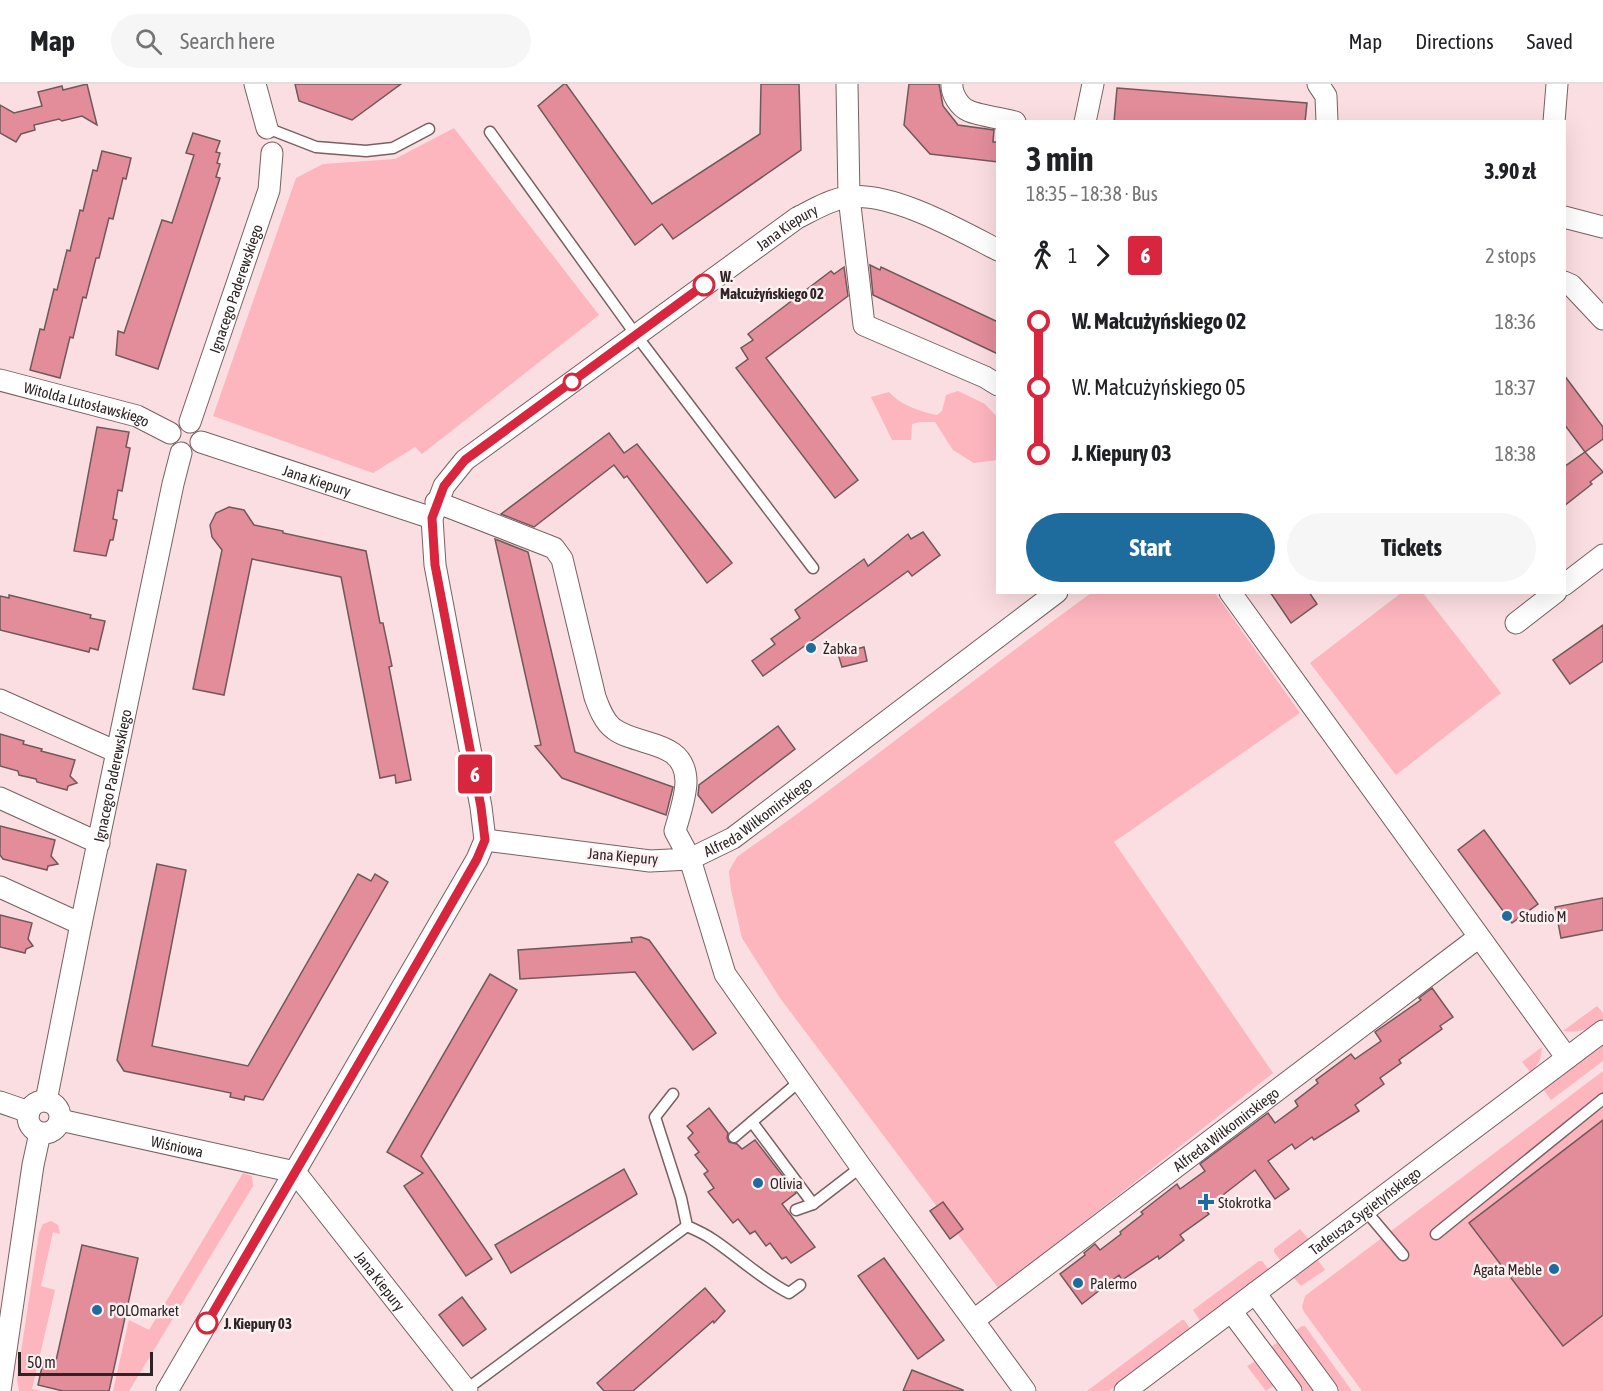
<!DOCTYPE html>
<meta charset="utf-8">
<style>
:root{--surface:#fff;--page:#f6f6f6;--text:#202124;--muted:#757577;--line:#e0e0e0;--accent:#1e6b9e}
body{margin:0;font-family:"Asap Condensed",sans-serif;background:var(--page);color:var(--text);height:100vh;display:flex;flex-direction:column;font-size:22px;white-space:nowrap}
*{box-sizing:border-box;margin:0}
p{font-size:20px;color:var(--muted)}
.icon{flex:none;width:33px;height:33px;fill:none;stroke:currentColor;stroke-width:2;stroke-linecap:round;stroke-linejoin:round}
.map{position:relative;flex:1;overflow:hidden}
.panel{position:absolute;left:996px;top:36px;width:570px;height:474px;display:flex;flex-direction:column;background:var(--surface);border-radius:0px;box-shadow:0 6px 24px #0002}
.panel>*{flex:none}
.badge{padding:0 12px;border-radius:4px;font-size:21px;line-height:39px}
.scale{position:absolute;left:18px;bottom:15px;width:135px;box-sizing:border-box;padding-left:6px;border:3px solid #2e2425;border-top:0;font-size:16px;line-height:21px;white-space:nowrap;color:#2e2425;-webkit-text-stroke:4px #fcf0f1;paint-order:stroke}
.map>.badge{position:absolute;translate:-50% -50%;box-shadow:0 0 0 3px #fff}
.legs{display:flex;align-items:center;gap:9px;height:66px;padding:0 30px;font-size:20px}
.legs p{margin-inline-start:auto}
.head{display:flex;align-items:center;justify-content:space-between;height:102px;padding:0 30px}
h1{font-size:33px;font-weight:700;line-height:45px}
.cta{display:flex;gap:12px;margin-top:auto;padding:12px 30px}
.cta a{flex:1;height:69px;border-radius:36px;background:var(--accent);color:#fff;font-size:24px;font-weight:700;line-height:69px;text-align:center}
.cta a+a{background:var(--page);color:var(--text)}
ul{padding:0 30px;list-style:none}
li{display:flex;align-items:center;gap:21px;height:66px;font-size:22px}
li i{display:grid;place-items:center;width:9px;height:100%;margin:0 8px;background:currentColor}
li i::after{content:'';width:15px;height:15px;margin:-8px;border:4px solid;border-radius:50%;background:var(--surface)}
li p{margin-inline-start:auto}
li:first-child i{background:linear-gradient(#0000 50%,currentColor 0)}
li:last-child i{background:linear-gradient(currentColor 50%,#0000 0)}
header{display:flex;align-items:center;gap:36px;box-sizing:border-box;height:84px;padding:0 30px;background:var(--surface);border-bottom:2px solid var(--line)}
header strong{font-size:28px}
nav{display:flex;gap:33px;margin-inline-start:auto;font-size:21px}
.search{width:420px;height:54px;background:var(--page);display:flex;align-items:center;gap:15px;box-sizing:border-box;padding:0 21px;border-radius:33px;color:var(--muted);font-size:22px}
.map>svg:first-child{display:block}
.green{fill:#fdb5be}
.building{fill:#e38d9a;stroke:#71585b;stroke-width:1.5}
.lines{fill:none;stroke-linecap:round;stroke-linejoin:round}
.lane-casing{stroke:#796062;stroke-width:13}
.street-casing{stroke:#796062;stroke-width:23}
.lane{stroke:#fff;stroke-width:10}
.street{stroke:#fff;stroke-width:21}
.line-1-casing{stroke:#fff;stroke-width:14}
.line-1{stroke:#d7263d;stroke-width:9}
.stop-1-dot{fill:#fff;stroke:#d7263d;stroke-width:3}
.poi-dot{fill:#1e6b9e;stroke:#fcf0f1;stroke-width:2}
.labels{text-anchor:middle;dominant-baseline:central;stroke-width:5;stroke-linejoin:round;paint-order:stroke}
.street-label{font-size:15px;fill:#2e2425;stroke:#fcf0f1}
.stop-label{font-size:15px;font-weight:bold;fill:#2e2425;stroke:#fcf0f1;text-anchor:start}
.poi-label{font-size:15px;fill:#2e2425;stroke:#fcf0f1;text-anchor:start}
</style>
<header>
<strong>Map</strong>
<div class="search"><svg class="icon" aria-label="search" viewBox="0 0 24 24"><circle cx="10" cy="10" r="6"/><path d="M15 15l6 6"/></svg>Search here</div>
<nav><a>Map</a><a>Directions</a><a>Saved</a></nav>
</header>
<div class="map">
<svg width="1603" height="1307" viewBox="0 0 1603 1307">
<rect width="100%" height="100%" fill="#fbdee1"/>
<g class="green">
<path d="M454,44l145,187 -177,139 -7,-7 -42,26 -160,-57 83,-238 27,-14 72,-5z"/>
<path d="M958,307l27,13 12,13v43l-23,3 -21,-13 -18,-28h-15l-8,2 -1,16h-19l-21,-43 18,-5c11,13 32,20 48,23l5,-4 4,-16z"/>
<path d="M1091,509h124l85,120 -186,129 159,231 -274,216 -219,-291 -38,-60 -11,-48 -2,-19 8,-14c121,-85 235,-177 354,-264z"/>
<path d="M1401,509h22l78,100 -105,82 -86,-112z"/>
<path d="M1597,922l6,7v6c-13,9 -23,15 -40,12z"/>
<path d="M1603,960v17l-52,39 -8,-11z"/>
<path d="M1542,963l-2,13 -9,13 -9,-11z"/>
<path d="M1603,987v320h-241l-58,-79 -2,-5 3,-11z"/>
<path d="M243,1089l9,3 1,10 -124,205h-16l16,-71 20,10z"/>
<path d="M51,1137l7,4 2,9 -7,-2 -12,54 14,4 -23,99 9,2h-22l-2,-12 22,-146 4,-9z"/>
<path d="M1300,1145l9,11 -28,21 -7,-9v-3z"/>
<path d="M1317,1175l8,11 -24,16 -8,-9z"/>
<path d="M1259,1177h3l7,9 -68,52 -8,-12z"/>
<path d="M1182,1236h2l7,10 -82,61h-22z"/>
<path d="M1302,1242h3l47,65h-13l-44,-60z"/>
<path d="M1279,1257l36,50h-12l-33,-43z"/>
<path d="M1256,1277l17,25 -7,5 -19,-25z"/>
</g>
<g class="building">
<path d="M87,0l10,41 -15,-9 -20,5 -3,-2 -25,6 1,5 -14,4 -5,8 -16,-9v-28l14,8 28,-7 -4,-14 24,-6 1,4z"/>
<path d="M295,0h106l-49,36 -53,-19z"/>
<path d="M564,0h2l86,120 108,-70 1,-50h38l2,66 -128,89 -11,-15 -27,21 -97,-139z"/>
<path d="M909,0h30l4,22 15,19 36,5 -1,12h5v20l-68,-8 -26,-29z"/>
<path d="M1117,4l190,15 -2,19h-191z"/>
<path d="M193,49l27,8 -4,11 4,1 -3,10 3,1 -4,13 4,1 -62,191 -42,-14 2,-24 6,2 38,-113 10,3 22,-68 -8,-2z"/>
<path d="M102,67l29,7 -5,21 -3,-1 -10,41 -4,-1 -10,40h-3l-10,40 -3,-1 -10,41 -3,-1 -10,41 -30,-8 10,-41 4,1 10,-41 3,1 10,-40 3,1 10,-41 3,1 10,-41 4,1z"/>
<path d="M870,181l10,5 1,-3 117,55v32l-125,-59z"/>
<path d="M844,183l4,29 -82,62 92,122 -23,18 -99,-130 12,-9 -7,-11 12,-8 -5,-6 83,-63 3,3z"/>
<path d="M1564,291l39,52v12l-18,13 -21,-28z"/>
<path d="M97,343l32,5 -3,15 4,1 -8,43 -4,-1 -5,29 4,1 -4,20h-3l-4,16 -32,-5z"/>
<path d="M609,349l15,20 13,-9 95,119 -25,20 -80,-107 -3,2 -10,-13 -80,62 -33,-13z"/>
<path d="M1585,368l18,20 -13,10 2,2 -28,22v-39z"/>
<path d="M229,423l15,3 10,15 29,6v2l83,18 14,72h3l9,43 -3,1 22,113 -15,3 -1,-8 -15,3 -39,-201 -89,-18 -28,136 -31,-6 29,-139 -10,-13 -2,-12 6,-12z"/>
<path d="M923,448l17,23 -28,21 -4,-5 -145,105 -11,-15 23,-17 -4,-5 29,-21 -5,-8 69,-51 4,7 40,-32 3,5z"/>
<path d="M495,455l33,13 47,200 98,35 -7,28 -104,-37 -27,-32 6,-1z"/>
<path d="M1270,508h39l8,12 -26,19z"/>
<path d="M9,511l82,20 -1,3 15,3 -7,29 -8,-2 -1,4 -89,-22v-34l9,2z"/>
<path d="M1603,541v36l-33,23 -17,-24z"/>
<path d="M864,563l3,14 -25,6 -4,-13z"/>
<path d="M778,642l17,23 -83,64 -14,-18 1,-10z"/>
<path d="M0,650l24,7 -1,3 19,5 -1,2 34,9 -5,16 7,7 -9,3 -1,4 -30,-8 -1,-3 -17,-4 -1,-4 -18,-5z"/>
<path d="M0,742l55,14 -4,16 7,8 -10,2 -1,4 -44,-11 -3,-4z"/>
<path d="M1484,746l54,74 -26,19 -54,-73z"/>
<path d="M157,780l29,6 -34,176 96,20 110,-192 13,7 4,-7 13,8 -125,218 -18,-4 -1,4 -14,-3 1,-4 -107,-22 -7,-11z"/>
<path d="M1603,814v32l-42,8 -6,-31z"/>
<path d="M0,831l32,8 -4,16 5,7 -7,3 -1,4 -25,-6z"/>
<path d="M641,853l8,3 6,8 61,85 -23,17 -58,-78 -115,7 -2,-29 114,-8 -1,-4z"/>
<path d="M490,890l27,16 -96,166 71,103 -26,17 -62,-90 19,-13 -36,-21z"/>
<path d="M1432,904l21,29 -13,9 2,3 -43,31 2,3 -21,15 4,6 -29,21 4,6 -45,29 -2,-3 -17,12 -3,-5 -24,17 21,28 -14,10 -20,-29 -50,39 4,5 -29,21 4,5 -25,19 -1,-3 -36,24 -3,-5 -37,29 -22,-30 25,-19 -1,-2 11,-9 5,6 21,-16 -1,-2 23,-18 -2,-2 36,-28 3,5 25,-18 -5,-7 68,-51 7,10 23,-17 -3,-5 23,-18 -2,-3 35,-26 4,5 26,-18 -6,-9 46,-32 -2,-2z"/>
<path d="M709,1024l19,25 -1,5 2,4 8,2 5,5 13,-9 41,53 -14,11 33,43 -24,16 -5,-6 -4,2 -12,-16 -4,3 -11,-15 -5,3 -12,-15 -5,4 -25,-31 6,-4 -10,-14 4,-3 -13,-16 4,-3 -11,-14 5,-5 -6,-7z"/>
<path d="M1603,1036v195l-40,31 -94,-123z"/>
<path d="M624,1085l13,25 -126,79 -16,-28z"/>
<path d="M943,1118l20,27 -13,10 -20,-28z"/>
<path d="M82,1161l56,13 -29,133h-46l-25,-6 5,-23 12,3z"/>
<path d="M884,1174l60,82 -26,19 -60,-83z"/>
<path d="M705,1204l20,23 -11,12 -1,-2 -80,70h-29l-7,-8z"/>
<path d="M462,1213l24,32 -23,17 -24,-31z"/>
<path d="M912,1286l51,20v1h-60z"/>
</g>
<g class="lines">
<g class="lane-casing">
<g id="lane">
<path d="M267,44l49,19 50,4 27,-3 36,-19"/>
<path d="M490,48l146,203 177,233"/>
<path d="M673,1010l-18,23 26,81 6,28c9,4 18,8 25,13 27,18 49,40 77,54l11,-8"/>
<path d="M752,1038l61,82"/>
<path d="M734,1053l66,-56"/>
<path d="M796,1126l17,-6 48,-37"/>
<path d="M1365,1126l38,45"/>
<path d="M1436,1150l167,-135"/>
<path d="M464,1307l223,-165"/>
</g>
</g>
<g class="street-casing">
<g id="street">
<path d="M255,0l12,44"/>
<path d="M847,0l2,113 15,128 121,52 13,8"/>
<path d="M952,0c-1,9 7,23 17,27 9,4 35,8 46,11"/>
<path d="M1318,0l8,12 1,26"/>
<path d="M1085,38l8,-38"/>
<path d="M1554,38l3,-38"/>
<path d="M1564,133l39,10"/>
<path d="M1564,198l7,3 32,34"/>
<path id="s1" d="M0,296l137,36 33,17"/>
<path id="s2" d="M190,338l79,-232 3,-37"/>
<path id="s3" d="M201,358l231,76"/>
<path d="M436,418l118,46 8,11 33,138c4,11 9,25 19,32 24,18 71,10 72,52 0,16 -7,35 -11,50l15,28 -40,2 -165,-21"/>
<path d="M1564,501l39,-30"/>
<path d="M1230,508l337,466"/>
<path d="M1516,539l40,-31"/>
<path d="M0,616l117,52"/>
<path d="M0,714l99,45"/>
<path d="M0,803l81,37"/>
<circle cx="44" cy="1033" r="16"/>
<path id="s4" d="M46,1017l35,-177 92,-440 8,-31"/>
<path d="M0,1018l29,10"/>
<path id="s5" d="M60,1036l235,52"/>
<path id="s6" d="M295,1088l172,219"/>
<path d="M1255,1209l72,98"/>
<path d="M1231,1227l60,80"/>
<path id="s7" d="M974,1236l505,-383"/>
<path d="M0,1307l33,-226 7,-32"/>
<path id="s8" d="M167,1307c104,-177 208,-354 310,-532l8,-19 -4,-33 -46,-242 -3,-47 12,-32 21,-26 332,-242c16,-8 34,-19 52,-21 44,-5 110,33 149,53"/>
<path id="s9" d="M1025,1307l-164,-224 -136,-193 -35,-115 43,-21 324,-246"/>
<path id="s10" d="M1125,1307l478,-360"/>
</g>
</g>
<use href="#lane" class="lane"/>
<use href="#street" class="street"/>
</g>
<g class="lines">
<g class="line-1-casing">
<path id="line-1" d="M207,1239c90,-155 182,-309 270,-464l8,-19 -4,-33 -46,-242 -3,-47 12,-32 21,-26 239,-175"/>
</g>
<use href="#line-1" class="line-1"/>
</g>
<g class="stop-1-dot">
<circle cx="704" cy="201" r="10"/>
<circle cx="572" cy="298" r="8"/>
<circle cx="207" cy="1239" r="10"/>
</g>
<g class="poi-dot">
<circle cx="811" cy="564" r="6"/>
<circle cx="1507" cy="832" r="6"/>
<circle cx="758" cy="1099" r="6"/>
<path d="M1203 1109h6v6h6v6h-6v6h-6v-6h-6v-6h6z"/>
<circle cx="1554" cy="1185" r="6"/>
<circle cx="1078" cy="1199" r="6"/>
<circle cx="97" cy="1226" r="6"/>
</g>
<g class="labels">
<g class="street-label">
<text stroke="none"><textPath href="#s8" startOffset="1428">Jana Kiepury</textPath></text>
<text stroke="none"><textPath href="#s2" startOffset="141">Ignacego Paderewskiego</textPath></text>
<text stroke="none"><textPath href="#s1" startOffset="90">Witolda Lutosławskiego</textPath></text>
<text stroke="none"><textPath href="#s3" startOffset="122">Jana Kiepury</textPath></text>
<text stroke="none"><textPath href="#s4" startOffset="332">Ignacego Paderewskiego</textPath></text>
<text stroke="none"><textPath href="#s9" startOffset="714">Alfreda Wiłkomirskiego</textPath></text>
<text transform="translate(623 772) rotate(5)">Jana Kiepury</text>
<text stroke="none"><textPath href="#s7" startOffset="316">Alfreda Wiłkomirskiego</textPath></text>
<text stroke="none"><textPath href="#s5" startOffset="120">Wiśniowa</textPath></text>
<text stroke="none"><textPath href="#s10" startOffset="300">Tadeusza Sygietyńskiego</textPath></text>
<text stroke="none"><textPath href="#s6" startOffset="138">Jana Kiepury</textPath></text>
</g>
<g class="stop-label">
<text x="720" y="192">W.<tspan x="720" dy="17">Małcużyńskiego 02</tspan></text>
<text x="224" y="1239">J. Kiepury 03</text>
</g>
<g class="poi-label">
<text x="823" y="564">Żabka</text>
<text x="1519" y="832">Studio M</text>
<text x="770" y="1099">Olivia</text>
<text x="1218" y="1118">Stokrotka</text>
<text x="1542" y="1185" text-anchor="end">Agata Meble</text>
<text x="1090" y="1199">Palermo</text>
<text x="109" y="1226">POLOmarket</text>
</g>
</g>
</svg>
<div class="scale">50 m</div>
<b class="badge" style="left:475px;top:690px;background:#d7263d;color:#fff">6</b>
<section class="panel">
<div class="head"><div><h1>3 min</h1><p>18:35 – 18:38 · Bus</p></div><b>3.90 zł</b></div>
<div class="legs"><svg class="icon" aria-label="walk" viewBox="0 0 24 24"><circle cx="13" cy="4" r="2"/><path d="M13 8l-2 6 4 7M11 14l-3 7M7 12l3-4h3l4 4"/></svg>1<svg class="icon" aria-label="forward" viewBox="0 0 24 24"><path d="M9 5l7 7-7 7"/></svg><b class="badge" style="background:#d7263d;color:#fff">6</b><p>2 stops</p></div>
<ul>
<li><i style="color:#d7263d"></i><b>W. Małcużyńskiego 02</b><p>18:36</p></li>
<li><i style="color:#d7263d"></i><span>W. Małcużyńskiego 05</span><p>18:37</p></li>
<li><i style="color:#d7263d"></i><b>J. Kiepury 03</b><p>18:38</p></li>
</ul>
<div class="cta"><a>Start</a><a>Tickets</a></div>
</section>
</div>
